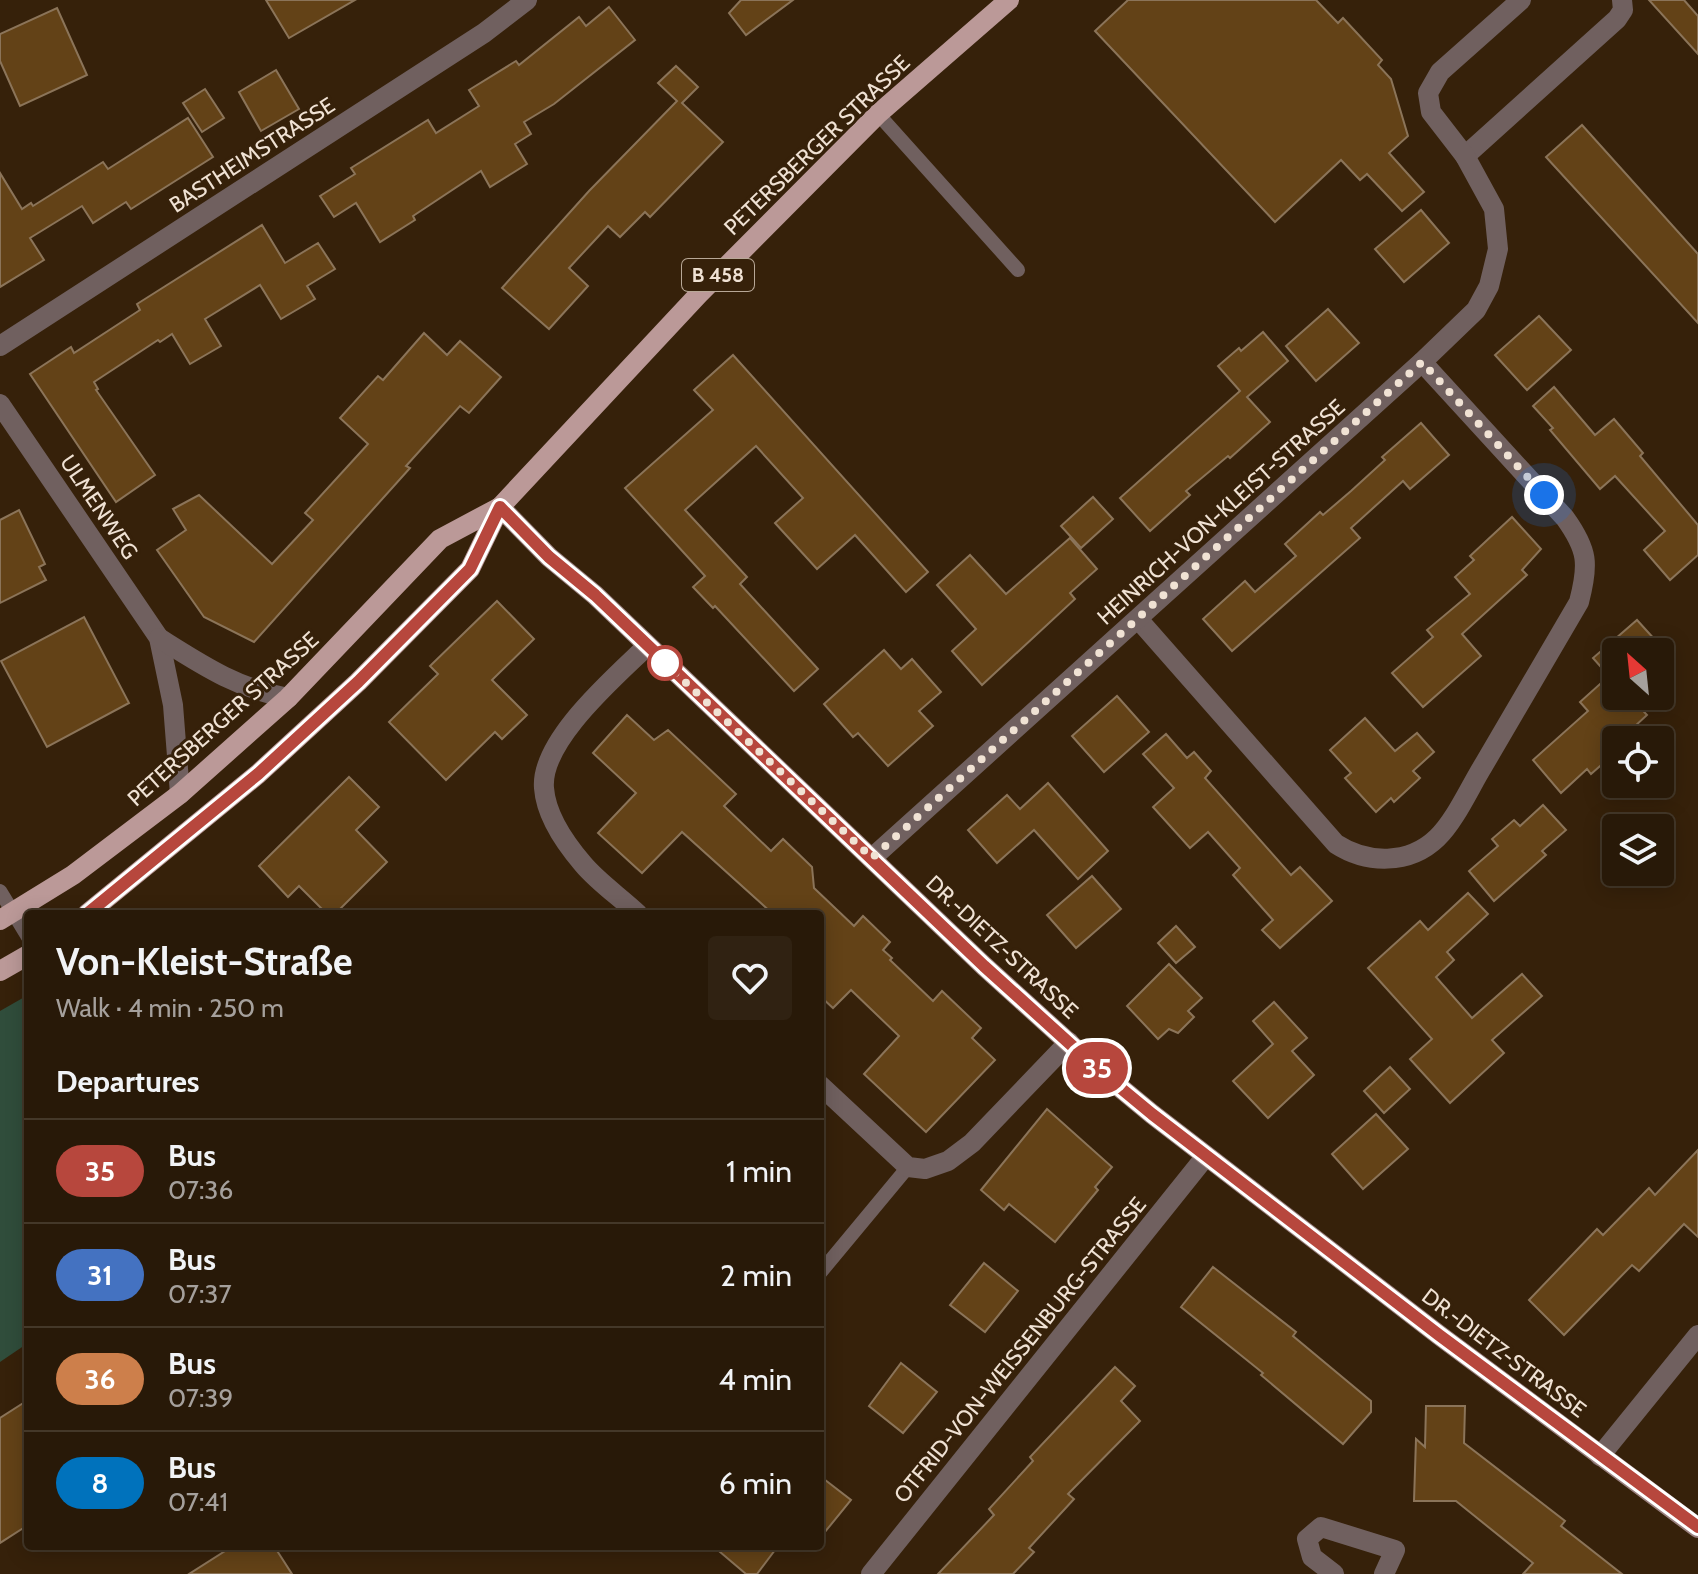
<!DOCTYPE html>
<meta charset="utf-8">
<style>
:root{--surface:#281908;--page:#302212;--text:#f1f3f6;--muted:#a5a09c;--line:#443829}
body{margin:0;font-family:Cabin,sans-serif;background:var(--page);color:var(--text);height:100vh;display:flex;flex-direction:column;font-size:30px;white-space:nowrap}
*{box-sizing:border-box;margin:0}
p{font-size:26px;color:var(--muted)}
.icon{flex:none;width:44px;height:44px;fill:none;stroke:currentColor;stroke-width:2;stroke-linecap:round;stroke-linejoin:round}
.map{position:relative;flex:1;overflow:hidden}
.details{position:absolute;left:24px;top:910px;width:800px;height:640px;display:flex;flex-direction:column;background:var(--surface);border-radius:8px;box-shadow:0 4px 20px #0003,0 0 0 2px var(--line)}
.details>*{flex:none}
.badge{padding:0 16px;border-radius:26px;font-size:28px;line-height:52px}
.needle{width:52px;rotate:333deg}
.tools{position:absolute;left:1602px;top:638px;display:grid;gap:16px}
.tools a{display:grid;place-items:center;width:72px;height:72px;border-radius:8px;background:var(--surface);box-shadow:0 4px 20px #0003,0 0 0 2px var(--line);font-size:40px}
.you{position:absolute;width:40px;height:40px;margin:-20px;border:6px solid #fff;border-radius:50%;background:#1a73e8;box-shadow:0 0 0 12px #1a73e833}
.map>.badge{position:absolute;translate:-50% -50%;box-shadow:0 0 0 4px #fff}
h2{padding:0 32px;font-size:30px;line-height:72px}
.round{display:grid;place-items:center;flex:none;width:84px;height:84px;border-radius:8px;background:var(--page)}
.headline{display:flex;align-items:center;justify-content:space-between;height:136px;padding:0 32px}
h1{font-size:38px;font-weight:800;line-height:60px}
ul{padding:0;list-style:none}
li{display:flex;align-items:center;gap:24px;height:104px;padding:0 32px;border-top:2px solid var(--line)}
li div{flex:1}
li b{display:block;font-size:30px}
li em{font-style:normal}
li .badge{min-width:88px;font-weight:700;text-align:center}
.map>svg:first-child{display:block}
.green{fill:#304d3b}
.building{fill:#634217;stroke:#8b7459;stroke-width:2}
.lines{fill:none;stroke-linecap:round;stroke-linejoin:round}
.service{stroke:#70605f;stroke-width:14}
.minor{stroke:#70605f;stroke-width:20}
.secondary{stroke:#9a807f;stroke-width:20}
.primary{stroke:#bb9998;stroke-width:20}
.line-casing{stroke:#fff;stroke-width:18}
.line{stroke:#b7473d;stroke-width:12}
.walk{stroke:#f0e2d4;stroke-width:8;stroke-dasharray:0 14.4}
.stop-dot{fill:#fff;stroke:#b7473d;stroke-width:4}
.labels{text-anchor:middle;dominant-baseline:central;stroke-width:6;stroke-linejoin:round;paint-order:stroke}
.shield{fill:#36210a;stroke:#b8a897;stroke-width:2}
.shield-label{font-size:20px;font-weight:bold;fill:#f0e2d4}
.street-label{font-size:22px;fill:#f0e2d4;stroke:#36210a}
</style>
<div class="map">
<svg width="1698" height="1574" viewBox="0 0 1698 1574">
<rect width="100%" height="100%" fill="#36210a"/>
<path class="green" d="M28,995v348l-28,19v-351z"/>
<g class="building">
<path d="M266,0h89l-66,38z"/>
<path d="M741,0h52l-47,35 -17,-22z"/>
<path d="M1128,0h188l22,23 5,-5 39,42 -4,5 13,14 17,57 -19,17 35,39 -22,19 -35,-37 -7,6 -19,-20 -66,62 -180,-191z"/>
<path d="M1649,0h35l14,16v38z"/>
<path d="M609,7l26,33 -81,64 -30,18 7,12 -16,10 12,20 -37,23 -9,-16 -68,45 2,4 -35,22 -24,-39 -22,14 -14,-21 35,-22 -4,-6 77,-48 8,13 43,-27 -10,-16 47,-29 3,4 60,-48 7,9z"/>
<path d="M57,8l30,67 -67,31 -20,-45v-27z"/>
<path d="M676,66l22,21 -16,16 41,39 -73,75 -5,-5 -25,25 -12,-11 -39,42 19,18 -39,43 -47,-41 87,-97 88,-90 -19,-18z"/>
<path d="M276,70l23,39 -38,22 -22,-39z"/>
<path d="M205,89l19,29 -22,14 -19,-29z"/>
<path d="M188,118l25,39 -82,52 -5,-7 -33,21 -11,-17 -52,32 14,22 -44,27v-114l22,36 9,-6 2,3 70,-44 5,7z"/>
<path d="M1582,125l116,129v69l-152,-166z"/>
<path d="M1421,210l28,33 -45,39 -29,-33z"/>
<path d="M262,225l23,38 33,-20 17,26 -28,17 8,13 -34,20 -21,-34 -55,34 16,27 -31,18 -18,-30 -12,8 -2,-2 -64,42 4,7 -2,1 59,85 -39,27 -86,-128 41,-27 3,6 66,-43 -3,-6z"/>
<path d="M1328,309l31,34 -43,38 -30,-35z"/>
<path d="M1539,316l32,34 -44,40 -32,-35z"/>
<path d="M1263,332l25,29 -41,36 23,25 -40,36 -2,-2 -42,35 4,4 -40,36 -30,-33 120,-107 -22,-25 21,-18 2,3z"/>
<path d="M424,333l23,22 13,-14 41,36 -32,36 -9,-7 -54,60 4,2 -156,174 -50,-25 -47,-67 29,-20 -13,-21 26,-14 73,69 41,-44 -8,-7 63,-69 -28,-26 38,-42 5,4z"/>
<path d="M733,355l195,217 -22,20 -51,-57 -38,34 -42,-46 28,-25 -47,-52 -71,64 62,67 -7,7 78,85 -24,22 -79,-85 -2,2 -20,-21 12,-11 -80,-88 88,-78 -19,-20z"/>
<path d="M1554,387l41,48 19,-16 29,34 -3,3 58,69v30l-28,25 -26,-30 21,-19 -50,-55 -15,13 -50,-59 3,-2 -20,-22z"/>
<path d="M1421,423l28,32 -39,34 -7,-8 -52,47 9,10 -128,113 -29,-32 42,-38 10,11 41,-36 -11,-12 35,-32 3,3 28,-24 34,-31 -3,-3z"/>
<path d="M1093,497l20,22 -32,29 -20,-22z"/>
<path d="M19,510l26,54 -6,3 7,13 -46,23v-83z"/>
<path d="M1512,517l29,32 -19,21 5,5 -65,59 19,22 -58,51 -31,-34 41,-36 -6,-7 43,-36 -15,-17 19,-17 -4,-4z"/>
<path d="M1070,538l27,31 -27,24 5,6 -93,86 -30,-34 24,-22 -39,-44 33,-30 36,39z"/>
<path d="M497,601l37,38 -42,41 35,35 -25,24 -7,-7 -49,48 -57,-58 49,-48 -8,-8z"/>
<path d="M84,617l45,86 -82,44 -46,-86z"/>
<path d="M1637,620l29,32 -6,5v-5h-44v44h26l-7,6 12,13 -27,25h-4v12l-25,22 -4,-5 -26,24 -28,-33 55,-49 -8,-9 29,-26 -16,-18z"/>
<path d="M884,650l17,19 11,-10 29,33 -22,19 14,15 -45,40 -30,-33 -5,4 -29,-33z"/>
<path d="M1117,696l32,36 -45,40 -32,-36z"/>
<path d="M627,715l27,25 14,-10 68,64 -12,12 47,45 12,-12 29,28 2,21 40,38 9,-10 27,26 -7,8 9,8 -2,2 43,41 9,-10 39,37 -9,10 23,22 -69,72 -62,-58 35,-38 -48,-46 -18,18 -13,-12v-82h-47l-91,-82 -40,41 -44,-40 38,-40 -43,-40z"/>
<path d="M1365,718l30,33 22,-18 17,19 -21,19 7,7 -26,24 -3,-4 -15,14 -31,-34 6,-5 -21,-23z"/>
<path d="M1166,734l21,24 7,-6 17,19 -6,7 86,97 9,-8 32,34 -52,47 -18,-18 11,-10 -40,-45 7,-7 -32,-36 -18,16 -37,-41 21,-19 -31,-34z"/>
<path d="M349,777l30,30 -23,23 31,32 -52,52h-8l-28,-28 -11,11 -29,-31z"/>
<path d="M1048,783l60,68 -30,28 -44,-49 -37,33 -29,-33 39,-35 13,14z"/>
<path d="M1543,805l23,25 -24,21 4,4 -52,46 -25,-30 29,-25 -6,-7 22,-19 6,6z"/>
<path d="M1092,876l29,33 -45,39 -29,-33z"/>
<path d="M1468,893l20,21 -41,38 7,8 -18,17 36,41 50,-44 20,22 -50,44 12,13 -54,50 -40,-44 22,-20 -64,-71 52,-47 8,9z"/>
<path d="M1176,926l19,21 -19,16 -18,-20z"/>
<path d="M1169,964l33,34 -14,13 6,6 -16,16 -9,-4 -11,10 -31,-33z"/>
<path d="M1274,1002l33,36 -15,13 22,24 -46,43 -35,-37 40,-37 -20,-23z"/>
<path d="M1390,1067l20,22 -26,24 -20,-22z"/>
<path d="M1047,1109l65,58 -17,20 3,3 -43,52 -46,-38 -5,6 -23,-20z"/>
<path d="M1376,1114l32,35 -45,40 -31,-35z"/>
<path d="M1698,1150v87l-14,-13 -45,47 -7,-6 -68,70 -35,-35 68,-71 6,6 46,-47 6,7z"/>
<path d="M984,1263l34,28 -33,41 -35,-27z"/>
<path d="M1213,1267l83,65 -3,4 78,65v11l-28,32 -82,-69 2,-2 -82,-66z"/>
<path d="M901,1363l36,29 -34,41 -34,-27z"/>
<path d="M1115,1367l20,19 -14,15 19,20 -72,73 6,5 -45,49 5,4 -21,22h-75l56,-59 -5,-6 44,-48 -3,-4z"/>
<path d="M28,1400v125l-28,18v-125z"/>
<path d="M1426,1406h39l-1,37 101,78 -4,5 61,48h-99l10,-11 -77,-62h-42l2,-62 9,8z"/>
<path d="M820,1476l31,24 -31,38z"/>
<path d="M233,1546h41l18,28h-103z"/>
<path d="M713,1546h65l-21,28h-11z"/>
</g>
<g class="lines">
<g class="service">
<path d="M878,114l140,156"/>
<path d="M0,891l28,46"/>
<path d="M820,1273l88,-106"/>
</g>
<g class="minor">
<path d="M1465,156l152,-137 6,-9 -1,-10"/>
<path d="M0,346l484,-313 43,-33"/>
<path d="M0,404l159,234 14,67 7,89"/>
<path d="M1138,619l198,225c31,20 73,21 101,-6 18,-17 33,-51 46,-72 32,-55 64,-110 96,-164 10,-38 9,-52 -14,-84l-143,-156"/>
<path d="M159,638c43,27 77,50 129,60"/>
<path d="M872,858l550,-496 54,-52 13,-24 9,-37 -4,-40 -29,-53 -34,-44 -3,-19 12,-21 81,-72"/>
<path d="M638,914c-18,-17 -40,-32 -55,-50 -18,-21 -37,-48 -39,-76 -4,-47 71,-111 103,-142"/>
<path d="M820,1085l88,82 17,2 23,-8 24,-18 97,-101"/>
<path d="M1600,1456l98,-121"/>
<path d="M871,1574l335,-418"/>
<path d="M1334,1574l-22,-17 -5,-18 14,-12 74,23 -11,24"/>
</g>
<path class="secondary" d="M500,507l49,50 46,38 389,371 116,105 52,43 287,221 259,193"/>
<g class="primary">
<path d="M87,914l171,-140 100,-92 112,-113 30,-62 199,-213 179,-180 131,-114"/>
<path d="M0,920l73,-45 107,-81 108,-96 152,-159 60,-32"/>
<path d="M0,971l28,-16"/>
</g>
</g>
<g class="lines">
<g class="line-casing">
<path id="line" d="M87,914l171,-140 100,-92 112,-113 30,-62 49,50 46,38 389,371 116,105 52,43 287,221 259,192"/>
</g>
<use href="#line" class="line"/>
<path class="walk" d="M665,663l207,195 550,-496 122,133"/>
</g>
<circle class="stop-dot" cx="665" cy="663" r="16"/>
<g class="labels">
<rect class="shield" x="682" y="259" width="72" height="32" rx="6"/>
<g class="shield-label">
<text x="718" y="275">B 458</text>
</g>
<g class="street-label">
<text transform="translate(817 145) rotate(-44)">PETERSBERGER STRASSE</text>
<text transform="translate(252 155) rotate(-33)">BASTHEIMSTRASSE</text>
<text transform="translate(99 507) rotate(56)">ULMENWEG</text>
<text transform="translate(1221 512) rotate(-42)">HEINRICH-VON-KLEIST-STRASSE</text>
<text transform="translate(223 719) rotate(-42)">PETERSBERGER STRASSE</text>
<text transform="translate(1002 947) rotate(43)">DR.-DIETZ-STRASSE</text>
<text transform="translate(1020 1350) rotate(-51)">OTFRID-VON-WEISSENBURG-STRASSE</text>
<text transform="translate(1504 1353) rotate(37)">DR.-DIETZ-STRASSE</text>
</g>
</g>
</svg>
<div class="tools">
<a><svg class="needle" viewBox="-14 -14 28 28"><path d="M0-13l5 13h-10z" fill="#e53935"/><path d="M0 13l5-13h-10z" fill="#a5a09c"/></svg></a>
<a><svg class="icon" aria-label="locate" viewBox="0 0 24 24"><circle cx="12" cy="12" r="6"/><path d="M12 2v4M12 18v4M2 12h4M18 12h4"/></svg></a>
<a><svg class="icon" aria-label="layers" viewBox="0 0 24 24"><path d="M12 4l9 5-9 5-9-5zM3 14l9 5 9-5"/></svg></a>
</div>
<div class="you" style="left:1544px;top:495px"></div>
<b class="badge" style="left:1097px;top:1068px;background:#b7473d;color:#fff">35</b>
<section class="details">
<div class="headline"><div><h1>Von-Kleist-Straße</h1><p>Walk · 4 min · 250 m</p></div><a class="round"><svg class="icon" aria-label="heart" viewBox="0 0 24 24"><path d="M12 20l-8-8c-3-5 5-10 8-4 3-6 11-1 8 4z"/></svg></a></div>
<h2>Departures</h2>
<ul>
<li><span class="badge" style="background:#b7473d;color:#fff">35</span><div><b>Bus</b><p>07:36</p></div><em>1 min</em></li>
<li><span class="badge" style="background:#4472c1;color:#fff">31</span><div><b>Bus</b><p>07:37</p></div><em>2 min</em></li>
<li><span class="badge" style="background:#cd7f4b;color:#fff">36</span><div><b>Bus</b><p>07:39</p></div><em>4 min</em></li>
<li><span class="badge" style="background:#0072bc;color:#fff">8</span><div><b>Bus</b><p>07:41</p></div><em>6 min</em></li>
</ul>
</section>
</div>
